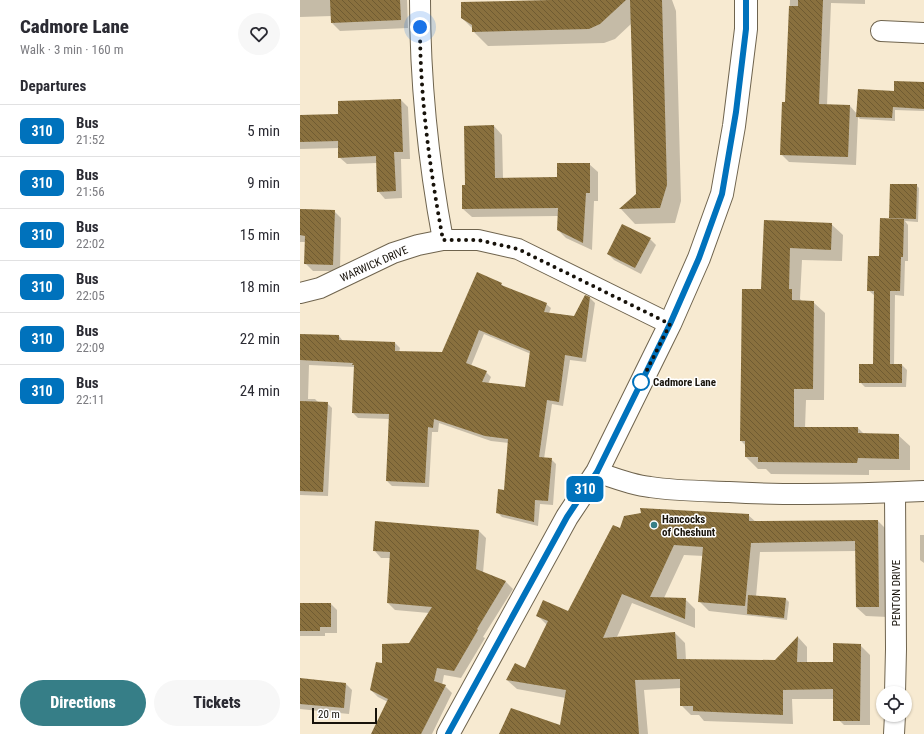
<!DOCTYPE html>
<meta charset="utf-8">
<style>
:root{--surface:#fff;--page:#f7f7f7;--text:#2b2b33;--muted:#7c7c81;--line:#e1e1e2;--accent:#367e87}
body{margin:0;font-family:"Roboto Condensed",sans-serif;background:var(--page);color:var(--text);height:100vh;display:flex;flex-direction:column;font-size:15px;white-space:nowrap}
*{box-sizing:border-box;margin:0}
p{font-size:13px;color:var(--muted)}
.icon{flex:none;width:22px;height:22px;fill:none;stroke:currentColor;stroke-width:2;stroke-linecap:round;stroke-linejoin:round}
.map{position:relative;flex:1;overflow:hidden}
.side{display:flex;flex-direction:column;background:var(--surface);width:300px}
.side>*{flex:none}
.badge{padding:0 8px;border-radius:6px;font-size:14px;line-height:26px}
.fabs{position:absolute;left:576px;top:686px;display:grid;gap:8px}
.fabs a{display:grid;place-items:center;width:36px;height:36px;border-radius:50%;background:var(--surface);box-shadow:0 1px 3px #0004;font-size:20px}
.scale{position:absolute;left:12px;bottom:10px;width:65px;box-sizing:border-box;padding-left:4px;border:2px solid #17120a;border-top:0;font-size:11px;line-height:14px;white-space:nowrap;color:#17120a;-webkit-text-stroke:3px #fff;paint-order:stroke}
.you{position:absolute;width:20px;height:20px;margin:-10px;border:3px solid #fff;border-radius:50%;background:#1a73e8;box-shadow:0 0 0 6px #1a73e833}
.map>.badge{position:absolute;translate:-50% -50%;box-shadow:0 0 0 2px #fff}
h2{padding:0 20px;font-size:15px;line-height:36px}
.round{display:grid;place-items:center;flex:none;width:42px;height:42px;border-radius:21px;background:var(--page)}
.summary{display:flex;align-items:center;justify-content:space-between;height:68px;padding:0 20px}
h1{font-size:19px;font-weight:800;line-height:30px}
.action{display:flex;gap:8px;margin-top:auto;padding:8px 20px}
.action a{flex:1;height:46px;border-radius:24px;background:var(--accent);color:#fff;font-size:16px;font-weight:800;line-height:46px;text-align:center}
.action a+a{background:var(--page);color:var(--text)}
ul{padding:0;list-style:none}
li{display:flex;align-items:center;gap:12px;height:52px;padding:0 20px;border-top:1px solid var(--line)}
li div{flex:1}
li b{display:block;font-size:15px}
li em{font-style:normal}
li .badge{min-width:44px;font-weight:700;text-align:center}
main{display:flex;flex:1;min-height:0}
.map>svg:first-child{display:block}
.shadow{fill:#0003;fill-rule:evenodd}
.building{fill:url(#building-back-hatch);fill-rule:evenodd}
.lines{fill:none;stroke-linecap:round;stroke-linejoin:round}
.minor-casing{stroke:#6f644e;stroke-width:22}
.secondary-casing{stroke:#6f644e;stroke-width:24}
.minor{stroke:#fff;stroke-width:20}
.secondary{stroke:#fff;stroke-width:22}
.line-casing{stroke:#fff;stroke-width:9}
.line{stroke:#0072bc;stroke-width:6}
.walk{stroke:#17120a;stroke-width:4;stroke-dasharray:0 7.2}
.stop-dot{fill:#fff;stroke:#0072bc;stroke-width:2}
.poi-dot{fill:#367e87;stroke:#fff;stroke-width:1.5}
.labels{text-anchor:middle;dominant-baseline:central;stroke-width:3;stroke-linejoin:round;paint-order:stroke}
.street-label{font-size:11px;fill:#17120a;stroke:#fff}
.stop-label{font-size:11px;font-weight:bold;fill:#17120a;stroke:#fff;text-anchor:start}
.poi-label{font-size:11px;font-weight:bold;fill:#17120a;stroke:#fff;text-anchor:start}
</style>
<main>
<section class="side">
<div class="summary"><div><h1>Cadmore Lane</h1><p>Walk · 3 min · 160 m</p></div><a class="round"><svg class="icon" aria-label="heart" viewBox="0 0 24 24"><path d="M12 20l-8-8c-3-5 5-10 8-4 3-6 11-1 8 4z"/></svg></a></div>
<h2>Departures</h2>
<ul>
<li><span class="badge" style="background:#0072bc;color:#fff">310</span><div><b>Bus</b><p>21:52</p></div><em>5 min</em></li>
<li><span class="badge" style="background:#0072bc;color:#fff">310</span><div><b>Bus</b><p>21:56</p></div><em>9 min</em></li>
<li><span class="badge" style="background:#0072bc;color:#fff">310</span><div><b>Bus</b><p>22:02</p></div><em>15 min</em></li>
<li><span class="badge" style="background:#0072bc;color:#fff">310</span><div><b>Bus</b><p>22:05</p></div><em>18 min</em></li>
<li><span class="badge" style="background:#0072bc;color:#fff">310</span><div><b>Bus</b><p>22:09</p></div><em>22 min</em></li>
<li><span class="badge" style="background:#0072bc;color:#fff">310</span><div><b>Bus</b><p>22:11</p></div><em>24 min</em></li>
</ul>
<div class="action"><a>Directions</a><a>Tickets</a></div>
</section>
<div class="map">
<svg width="624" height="734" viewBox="0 0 624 734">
<defs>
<pattern id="building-back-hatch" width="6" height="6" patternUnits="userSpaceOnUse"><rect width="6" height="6" fill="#89703e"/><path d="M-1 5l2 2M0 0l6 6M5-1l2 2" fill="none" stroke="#6f5b32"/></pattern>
</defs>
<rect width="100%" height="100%" fill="#f7ead1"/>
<g class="shadow">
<path d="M0,0h107l1,28 -68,3 -8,-8v-7l-32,1z"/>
<path d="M287,0h85l4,11 5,190 -6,22 -40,1 -14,-15 16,-14 -5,-172 -17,16 -11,4 -116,3 -15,-15v-2l-11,-11z"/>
<path d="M490,0h75v4l-34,-1 -4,102 23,1 7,8 38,-22 29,-9v28l-29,-1v11l-35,-2 -2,-2 -2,48 -67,-3 -8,-8 5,-51z"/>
<path d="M101,100l7,7 2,52h-9l1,39 -17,1 -7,-8 -1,-28 -30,1 -8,-7v-9l-39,1v-33l39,-1z"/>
<path d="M194,126l8,9 1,44 55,-1 31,-14 9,8v29h-4l-2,49 -26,-12 -8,-8v-14l-86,1 -9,-8 3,-23z"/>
<path d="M616,185l3,3 -1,34 -13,-1 3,4v36h-3l-1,35 -9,-1 -1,70h8l5,5 -1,17h-41l-5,-5 14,-17v-70l-6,-5 24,-70 -2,-2z"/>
<path d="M0,209l34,2 7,7 -1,53h-27l-8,-8 1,-21h-6z"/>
<path d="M465,222l66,2 12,11 -1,26 -40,-1 -2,39 3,3h10l12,11 -1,87h-18l-1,28h53l6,6 34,1 12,11v24h-41v5l-98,-1 -5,-5h-8l-12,-12v-11l-5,-5 21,-151z"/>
<path d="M350,239l6,6 -15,29 -27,-14 -6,-6z"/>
<path d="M201,284l5,4 40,16 5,4 -2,5 26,4 15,-19 5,5 -9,59 -16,-2 -7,46 -11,-2 -8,55h7l5,5 -3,41 -13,-1 -2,22 -36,-9 -5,-5 8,-21 4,-48 -18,-2 -52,-18 -1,9h-6l-3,55 -37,-1 -5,-5 3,-62 -32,-1 -5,-5 2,-46 -46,-2 -1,34h7l4,4h8l5,5 -4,88 -28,-1v-160l39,1 4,5 52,2 5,5 -1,4 44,1zM184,334l47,20 -5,34 -38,-4 3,-7 -5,-5 -15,-6z"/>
<path d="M448,515l8,7 122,-1 10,10v86l-22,-1 -10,-9v-56l-96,1 -4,45 30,2 3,3 -2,18 -78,-9 -10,-10 5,-45 -20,-1 -20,43 21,1 10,10v19l-63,-25 -15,34 58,-4 10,10 1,17 89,1 23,-24 9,10v16h27l26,-18 10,10v70h-26l-10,-10v-16h-42l1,25 -89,-3 -5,-6h-8l-10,-10v-17l-37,2 4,44h-148l61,-7 5,-29 -49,-9 -10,-9 19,-11 21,-44 -10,-10 31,-3 53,-82z"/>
<path d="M179,531l7,7 -3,35 23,9 7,7 -30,48 2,1 -24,40 -17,-3 -2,10 3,1 7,7 -20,41h-60l16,-32 -10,-5 -7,-7 12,-26 27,-20 19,-31 -34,-3 -7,-7 3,-45h-10l-7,-8z"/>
<path d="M620,535h4v28l-4,-3z"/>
<path d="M0,604h31l6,6v23h-12v3h-25z"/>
<path d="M0,679l46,5 6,6 -3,24 -49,-5z"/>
</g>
<g class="building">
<path d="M30,0h70l1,20 -70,3z"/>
<path d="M250,0h76l-26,24 -11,5 -117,3v-7l-11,-7v-16z"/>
<path d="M330,0h32l5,185 -7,23 -41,1 17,-15z"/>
<path d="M498,0h25l-4,104 31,1 -2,52 -68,-2 2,-53h3l4,-96h9z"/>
<path d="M594,81l30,1v27l-31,-2 -1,11 -36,-1 2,-28 36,2z"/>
<path d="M101,99l2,53h-9l2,39 -19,1 -1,-36 -38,2v-17l-38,1v-27l38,-1v-13z"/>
<path d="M194,125l1,53 62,-1v-14h33v30h-4l-3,50 -26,-13 1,-22 -96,1v-24h3l-1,-59z"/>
<path d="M590,184h27l-1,35 -27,-1z"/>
<path d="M0,209l35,1 -2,55 -29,-1 1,-28 -5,-1z"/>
<path d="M580,218l24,1 -1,38h-2l-1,34h-10v73h12v19h-43v-19h14l1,-73h-7l1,-35h11z"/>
<path d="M464,220l68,3 -1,27 -41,-2 -1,41h3v11l22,1 -1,88h-19v38h64v6l41,1v25l-41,-1 -1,5 -99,-1v-5h-13v-16h-5l2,-152h19z"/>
<path d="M322,224l29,14 -16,30 -28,-14z"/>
<path d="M177,272l25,11 -1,2 46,18 -3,9 30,4 11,-21 5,2 -8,61 -17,-3 -6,47 -12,-2 -8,57 13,1 -4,43 -13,-1 -1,22 -38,-9 2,-24 6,1 4,-51 -23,-3 -51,-17 -1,9 -5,-1 -3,56 -39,-2 3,-67 -37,-1 2,-48h-2l1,-2 -53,-3v-26l39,1v5l56,2v9l47,1zM179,330l51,21 -5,36 -43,-5 5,-11 -21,-8z"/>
<path d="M0,401l28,1 -5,90 -23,-1z"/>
<path d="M340,508l109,6v7l129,-1 1,87h-23l-1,-66 -104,2 -6,63 -47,-4 5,-55 -29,-2 -24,52 36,1 -1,21 -63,-25 -19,44 72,-6 2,27 98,1 23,-24 -1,26h36v-19l28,1 -1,77h-27v-32l-50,1v25l-90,-4v-5h-13v-27l-45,1 4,54h-140l12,-26 49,17 6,-35 -60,-10 9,-17 10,5 23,-47 -12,-5 7,-16 25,11 45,-86 7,3 4,-12 17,-3z"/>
<path d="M75,521l104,9 -3,39 30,12 -29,48 1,1 -24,41 -17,-3 -3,13 12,4 -25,49h-50l17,-35 -18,-9 6,-28 6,1v-19l27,-1 23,-36 -45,-4 3,-51 -17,-1z"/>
<path d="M448,595l38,3 -2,20 -37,-4z"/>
<path d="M0,603h31v24h-11v4h-20z"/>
<path d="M0,678l46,5 -2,25 -44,-4z"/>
</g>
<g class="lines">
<g class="minor-casing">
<g id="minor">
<path d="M120,0c0,81 8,160 23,240"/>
<path d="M581,31l43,2"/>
<path d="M0,293l20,-5 73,-35 25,-8 25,-5h35l40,9 152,75"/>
<path d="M297,472c17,6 35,13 53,15 26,4 53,4 79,5 65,4 130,2 195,-1"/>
<path d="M595,493l1,156 -1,44"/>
<path d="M594,734l1,-19"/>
</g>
</g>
<g class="secondary-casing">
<path id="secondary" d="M148,734l119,-217 30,-45 73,-148 29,-66 23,-64 12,-68 12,-97v-29"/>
</g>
<use href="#minor" class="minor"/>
<use href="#secondary" class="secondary"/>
</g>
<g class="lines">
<g class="line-casing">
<path id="line" d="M148,734l119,-217 30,-45 73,-148 29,-66 23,-64 14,-82 10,-83v-29"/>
</g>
<use href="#line" class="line"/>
<path class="walk" d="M120,27c0,71 10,143 23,213h35l40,9 152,75 -29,58"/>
</g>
<circle class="stop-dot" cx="341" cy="382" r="8"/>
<circle class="poi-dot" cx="354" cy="525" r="4"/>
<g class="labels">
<g class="street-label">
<text transform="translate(74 264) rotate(-24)">WARWICK DRIVE</text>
<text transform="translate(596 593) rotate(-90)">PENTON DRIVE</text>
</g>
<g class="stop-label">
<text x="353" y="382">Cadmore Lane</text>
</g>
<g class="poi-label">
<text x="362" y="519">Hancocks<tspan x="362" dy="13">of Cheshunt</tspan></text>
</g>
</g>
</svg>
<div class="fabs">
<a><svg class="icon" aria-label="locate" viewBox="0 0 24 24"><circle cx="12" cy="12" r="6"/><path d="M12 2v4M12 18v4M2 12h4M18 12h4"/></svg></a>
</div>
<div class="scale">20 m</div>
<div class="you" style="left:120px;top:27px"></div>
<b class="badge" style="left:285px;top:489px;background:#0072bc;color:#fff">310</b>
</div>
</main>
